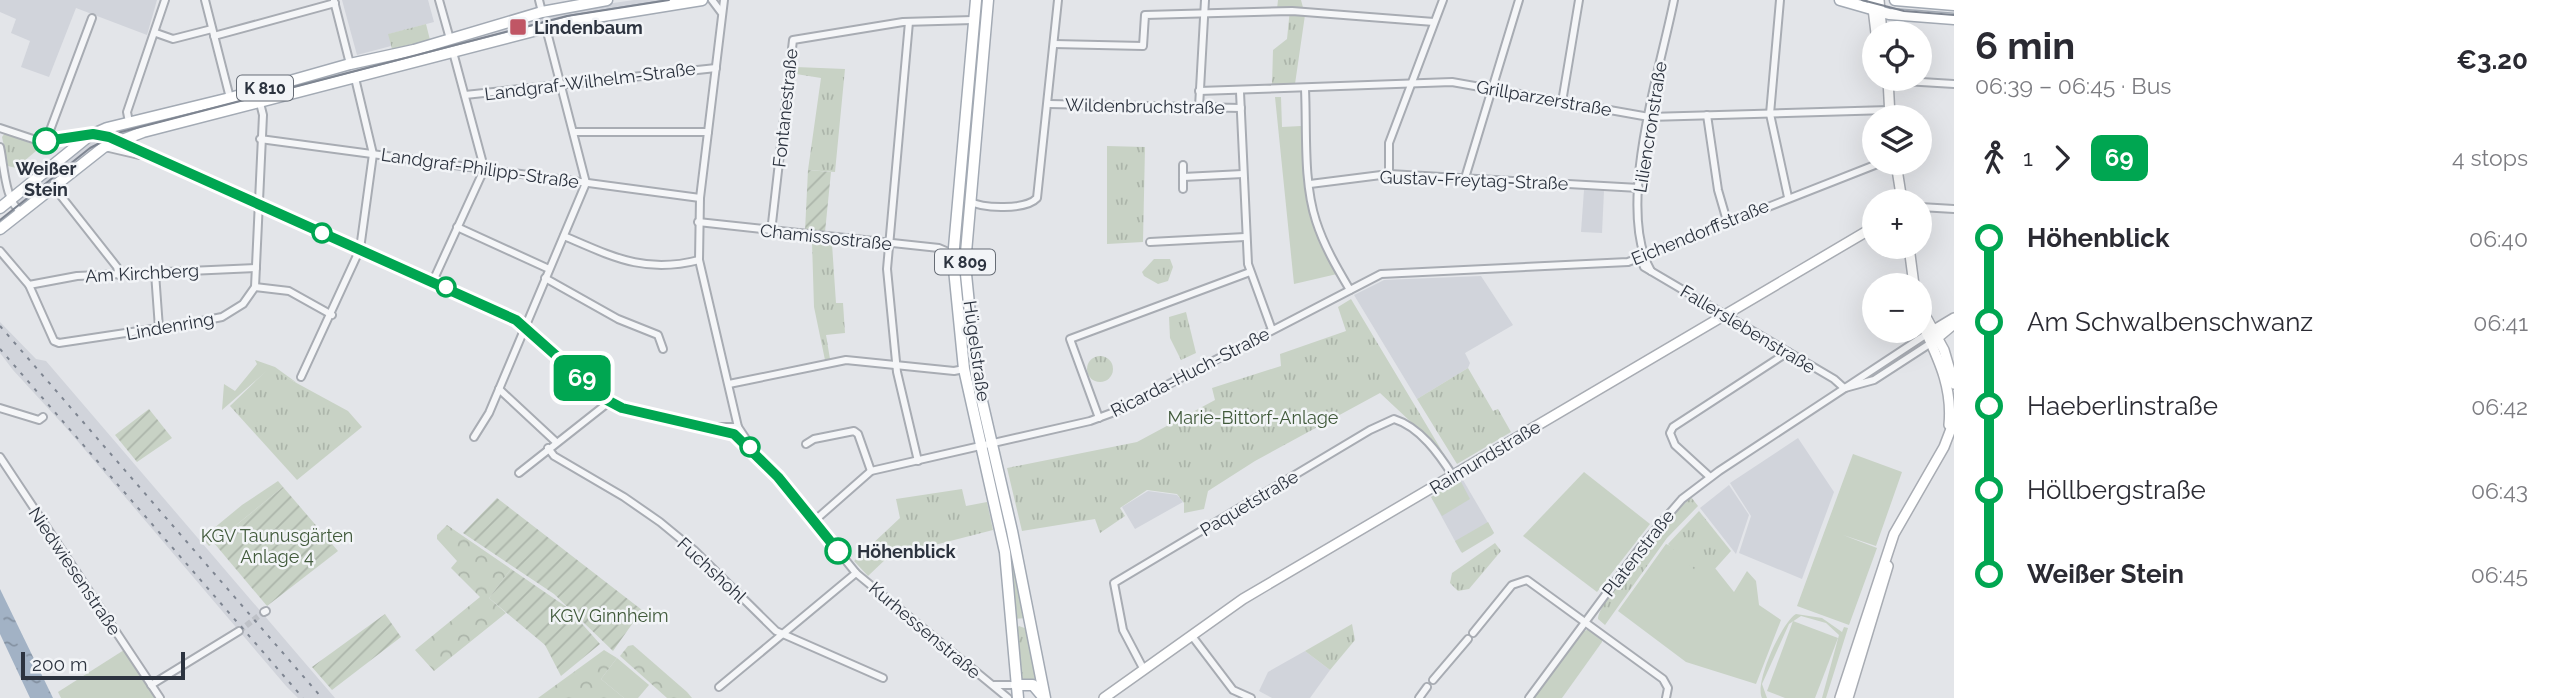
<!DOCTYPE html>
<meta charset="utf-8">
<style>
:root{--surface:#fff;--page:#f7f7f7;--text:#2b2b33;--muted:#7c7c81}
body{margin:0;font-family:Raleway,sans-serif;background:var(--page);color:var(--text);height:100vh;display:flex;flex-direction:column;font-size:26px;white-space:nowrap}
*{box-sizing:border-box;margin:0}
p{font-size:23px;color:var(--muted)}
.icon{flex:none;width:38px;height:38px;fill:none;stroke:currentColor;stroke-width:2;stroke-linecap:round;stroke-linejoin:round}
.map{position:relative;flex:1;overflow:hidden}
.details{display:flex;flex-direction:column;background:var(--surface);width:595px}
.details>*{flex:none}
.badge{padding:0 14px;border-radius:10px;font-size:24px;line-height:46px}
.controls{position:absolute;left:1862px;top:21px;display:grid;gap:14px}
.controls a{display:grid;place-items:center;width:70px;height:70px;border-radius:50%;background:var(--surface);box-shadow:0 7px 28px #0002;font-size:35px}
.scale{position:absolute;left:21px;bottom:18px;width:164px;box-sizing:border-box;padding-left:7px;border:4px solid #2c333f;border-top:0;font-size:19px;line-height:24px;white-space:nowrap;color:#2c333f;-webkit-text-stroke:5px #f2f4f7;paint-order:stroke}
.map>.badge{position:absolute;translate:-50% -50%;box-shadow:0 0 0 4px #fff}
.legs{display:flex;align-items:center;gap:10px;height:77px;padding:0 21px;font-size:23px}
.legs p{margin-inline-start:auto}
.summary{display:flex;align-items:center;justify-content:space-between;height:119px;padding:0 21px}
h1{font-size:38px;font-weight:700;line-height:52px}
ul{padding:0 21px;list-style:none}
li{display:flex;align-items:center;gap:24px;height:84px;font-size:26px}
li i{display:grid;place-items:center;width:10px;height:100%;margin:0 9px;background:currentColor}
li i::after{content:'';width:18px;height:18px;margin:-9px;border:5px solid;border-radius:50%;background:var(--surface)}
li p{margin-inline-start:auto}
li:first-child i{background:linear-gradient(#0000 50%,currentColor 0)}
li:last-child i{background:linear-gradient(currentColor 50%,#0000 0)}
main{display:flex;flex:1;min-height:0}
.map>svg:first-child{display:block}
.built{fill:#d1d4db}
.grass{fill:#c8d2c5}
.forest{fill:url(#forest-crowns)}
.park{fill:url(#park-tufts)}
.garden{fill:url(#garden-furrows)}
.water{fill:url(#water-ripples)}
.lines{fill:none;stroke-linecap:round;stroke-linejoin:round}
.street-tunnel{stroke:#bec1c7;stroke-width:6;stroke-dasharray:6 3;stroke-linecap:butt}
.street-casing{stroke:#a8acb3;stroke-width:10}
.secondary-casing{stroke:#a8acb3;stroke-width:12}
.primary-casing{stroke:#a3aab4;stroke-width:13}
.street{stroke:#f5f6f8;stroke-width:6}
.secondary{stroke:#fff;stroke-width:9}
.primary{stroke:#fff;stroke-width:10}
.tram{stroke:#7e8591;stroke-width:2}
.rail{stroke:#7e8591;stroke-width:2;stroke-dasharray:3.5 7;stroke-linecap:butt}
.line-1-casing{stroke:#fff;stroke-width:16}
.line-1{stroke:#00a651;stroke-width:10}
.poi-dot{fill:#c05665;stroke:#f2f4f7;stroke-width:2.5}
.stop-1-dot{fill:#fff;stroke:#00a651;stroke-width:3.5}
.labels{text-anchor:middle;dominant-baseline:central;stroke-width:5;stroke-linejoin:round;paint-order:stroke}
.shield{fill:#f2f4f7;stroke:#676d76;stroke-width:2}
.shield-label{font-size:16px;font-weight:bold;fill:#2c333f}
.poi-label{font-size:18px;font-weight:bold;fill:#2c333f;stroke:#f2f4f7;text-anchor:start}
.street-label{font-size:18px;fill:#2c333f;stroke:#f2f4f7}
.stop-label{font-size:18px;font-weight:bold;fill:#2c333f;stroke:#f2f4f7}
.park-label{font-size:18px;fill:#415a3b;stroke:#f2f4f7}
</style>
<main>
<div class="map">
<svg width="1954" height="698" viewBox="0 0 1954 698">
<defs>
<pattern id="forest-crowns" width="20" height="18" patternUnits="userSpaceOnUse" patternTransform="scale(1.75)"><rect width="20" height="18" fill="#c8d2c5"/><path d="M2 6a3 3 0 1 1 6 0M12 15a3 3 0 1 1 6 0" fill="none" stroke="#acb5aa"/></pattern>
<pattern id="park-tufts" width="24" height="20" patternUnits="userSpaceOnUse" patternTransform="scale(1.75)"><rect width="24" height="20" fill="#c8d2c5"/><path d="M3 7l-1-3M5 7V3M7 7l1-3M15 17l-1-3M17 17v-4M19 17l1-3" fill="none" stroke="#acb5aa"/></pattern>
<pattern id="garden-furrows" width="10" height="10" patternUnits="userSpaceOnUse" patternTransform="scale(1.75)"><rect width="10" height="10" fill="#c8d2c5"/><path d="M-1 1l2-2M0 10L10 0M9 11l2-2" fill="none" stroke="#acb5aa"/></pattern>
<pattern id="water-ripples" width="26" height="14" patternUnits="userSpaceOnUse" patternTransform="scale(1.75)"><rect width="26" height="14" fill="#a2b2c5"/><path d="M2 4q2-2 4 0t4 0M15 11q2-2 4 0t4 0" fill="none" stroke="#8491a1"/></pattern>
</defs>
<rect width="100%" height="100%" fill="#e3e5e9"/>
<g class="built">
<path d="M0,0h157l-10,35 -71,-27 -27,69 -28,-10 9,-26 -19,-8 5,-14 -16,-7z"/>
<path d="M342,0h86l6,22 -45,12 2,12 -34,9z"/>
<path d="M634,0h45l-106,16 -113,30 -2,-6 100,-29z"/>
<path d="M438,46l6,4 -318,85 -14,-6z"/>
<path d="M96,136l16,5 -88,66h-4l-5,-5z"/>
<path d="M1584,190l20,1 -2,42 -21,-1z"/>
<path d="M1481,276l32,49 -48,28 5,10 -2,5 -51,31 -63,-104 30,-15z"/>
<path d="M0,322l36,37 10,2 289,337h-37l-12,-12 -218,-256 -55,-60 -13,-17z"/>
<path d="M1798,438l36,54 -32,87 -63,-26 12,-37 -21,-33z"/>
<path d="M1463,480l31,53 -33,19 -29,-53z"/>
<path d="M1729,485l20,30 -13,39 -36,-46z"/>
<path d="M1148,491l29,4 6,7 -48,27 -13,-22z"/>
<path d="M1305,651l25,19 -20,28h-38l-13,-7 9,-19z"/>
</g>
<g class="grass">
<path d="M978,29l3,3 -17,279 -8,-48z"/>
<path d="M1275,97h6l1,30 19,-1 10,90 26,58 -43,10z"/>
<path d="M255,360l20,7 22,16 -28,-14 -47,41 2,-26 11,7 22,-27z"/>
<path d="M989,448l38,170 -15,1 -25,-169z"/>
<path d="M1853,454l49,18 -26,74 -33,-11 34,13 -28,77 -52,-19z"/>
<path d="M1584,472l66,52 -53,68 -74,-56z"/>
<path d="M1460,480l10,19 -28,17 -11,-19z"/>
<path d="M278,481l5,6 -69,56 -5,3 -7,-8 40,-33z"/>
<path d="M1488,522l6,11 -2,2 -30,18 -7,-12z"/>
<path d="M1666,544l45,19 23,29 13,-21 9,10 3,24 22,15 -25,64 -70,-22 -68,-51z"/>
<path d="M1796,614l26,4 20,14 2,-5 4,1 -22,70h-4l17,-63 -13,-12 -25,-7 -12,8 -27,60 5,14h-5c-8,-15 20,-76 34,-84z"/>
<path d="M1793,621l45,17 -23,60h-30l-18,-7z"/>
<path d="M1589,629l13,9v4l-40,56h-29l47,-65z"/>
<path d="M124,650l31,48h-94l-3,-6z"/>
<path d="M617,658l32,27 -11,13h-14l-23,-19z"/>
</g>
<g class="forest">
<path d="M447,525l64,44 -22,29 17,15 -72,58 -19,-21 65,-53 -29,-29 6,-7 -20,-22v-4z"/>
<path d="M633,645l54,47 5,6h-25l-47,-42 8,-10z"/>
<path d="M604,650l13,8 -16,21 23,19h-86z"/>
</g>
<g class="park">
<path d="M1278,0h23l4,15 -10,69 -23,1 1,-35 14,-11 3,-30h-13z"/>
<path d="M426,24l4,16 -38,9 -4,-15z"/>
<path d="M796,67l49,2 -10,103 -27,-2 13,-92 -25,-4z"/>
<path d="M5,133l32,13 -1,5 -20,17 -8,-2 -6,-29z"/>
<path d="M1107,146l38,1 -2,95 -36,2z"/>
<path d="M812,242l20,2 4,59h7l2,30 -19,2 4,24 -5,1 -11,-53z"/>
<path d="M1154,259h16l3,8 -5,14 -10,3 -14,-8 -2,-4z"/>
<path d="M1351,299l100,167 -24,-29 -47,-44 -125,68 -47,30 -4,18 -20,4v-10l-7,-9 -30,-4 -27,18 5,8 -25,17 -5,-14 -73,12 -15,-63 130,-26 78,-42 -3,-12 69,-22 -1,-12 66,-23 -8,-24z"/>
<path d="M1186,312l10,41 -15,7 -11,-22 -1,-21z"/>
<circle cx="1100" cy="369" r="13"/>
<path d="M269,368l79,43 14,16 -65,53 -67,-74z"/>
<path d="M1468,368l25,43 5,-2 13,23 -54,32 -40,-65z"/>
<path d="M962,489l4,17 21,-4 6,28 -105,27 -20,19 -14,-15 46,-43 -4,-19z"/>
<path d="M1691,497l7,9 -31,32 -62,87 -7,-6c1,-20 73,-103 93,-122z"/>
<path d="M1699,511l32,40 -26,29 -37,-36z"/>
<path d="M1495,543l6,8 -32,38 -11,2 -8,-8 2,-10z"/>
<path d="M1352,624l3,16 -25,30 -25,-19z"/>
<path d="M1019,626l11,4 11,55 -23,-5 -4,-49z"/>
</g>
<g class="garden">
<path d="M808,170l23,2 -6,60 -20,-1z"/>
<path d="M149,409l23,29 -35,24 -22,-27z"/>
<path d="M283,487l55,64 -71,55 -53,-63z"/>
<path d="M497,498l145,112 -29,41 -59,-57 -91,-61z"/>
<path d="M511,569l57,39 32,36 -39,32 -16,-31 -56,-47z"/>
<path d="M385,614l16,23 -69,53 -20,-23z"/>
</g>
<path class="water" d="M0,589l53,109h-23l-30,-64z"/>
<g class="lines">
<path class="street-tunnel" d="M239,631l25,-19"/>
<g class="street-casing">
<g id="street">
<path d="M205,0l25,98"/>
<path d="M439,0l11,39"/>
<path d="M539,0l3,12"/>
<path d="M712,0l9,12"/>
<path d="M724,0l-24,198 -1,62 39,167 -3,7"/>
<path d="M1780,0l-10,114 18,83"/>
<path d="M334,1l16,63"/>
<path d="M909,22l-22,247 10,103 21,89"/>
<path d="M156,33l17,6 39,-10"/>
<path d="M214,36l121,-33"/>
<path d="M1054,44l89,2 2,-31 147,-4 142,11"/>
<path d="M1888,80l66,4"/>
<path d="M1305,89c2,42 -2,92 11,132 8,25 21,47 34,69"/>
<path d="M1199,91l253,-9 197,35 240,-7"/>
<path d="M1240,92l8,172 24,66"/>
<path d="M465,95l251,-27"/>
<path d="M1562,102l17,-102"/>
<path d="M1049,104l192,4"/>
<path d="M1199,107l6,-107"/>
<path d="M1707,115l11,75 9,31"/>
<path d="M129,122l-2,-10 38,-112"/>
<path d="M0,128l36,12 51,-4"/>
<path d="M575,132h133"/>
<path d="M95,134l32,10 22,13 367,163 83,74 23,14 87,19h29l16,24"/>
<path d="M260,139l440,59"/>
<path d="M46,141l46,-123"/>
<path d="M0,147c4,17 5,57 22,65"/>
<path d="M109,148l30,7"/>
<path d="M1389,174v-31l54,-143"/>
<path d="M1183,177l60,-3"/>
<path d="M1465,178l54,-178"/>
<path d="M1310,184l79,-10 250,14"/>
<path d="M1183,189v-24"/>
<path d="M61,196l56,71 2,8"/>
<path d="M969,201c14,8 57,9 68,-3l21,-198"/>
<path d="M1920,207l34,2"/>
<path d="M698,222l241,26 14,6"/>
<path d="M457,227l92,42"/>
<path d="M771,232l22,-192 110,-18 70,-2"/>
<path d="M564,236c49,21 81,38 135,24"/>
<path d="M1150,242l95,-5"/>
<path d="M0,251l29,34 25,56 5,2 133,-20 30,-6 21,-13 12,-17 8,-172 -3,-12"/>
<path d="M1643,254l-2,5 3,8 190,112 10,9"/>
<path d="M1651,271c-36,-63 9,-200 23,-271"/>
<path d="M155,273l4,55"/>
<path d="M545,278l73,41 40,16 5,14"/>
<path d="M433,281l49,-107v-14l-29,-108"/>
<path d="M29,285l48,-9 179,-8"/>
<path d="M255,287l34,4 43,24"/>
<path d="M301,377l59,-128 13,-95 -18,-76"/>
<path d="M729,384l117,-24 108,11 10,-2"/>
<path d="M1845,388l29,-8 57,-37"/>
<path d="M499,389l57,53"/>
<path d="M0,408l39,12 4,-3"/>
<path d="M1099,418l-29,-79 180,-67"/>
<path d="M716,430l25,8 37,39 78,96 152,125"/>
<path d="M474,437l15,-24 97,-230 -40,-155"/>
<path d="M806,444l8,-5 40,-8 4,3 13,37"/>
<path d="M548,448l6,8 70,41 36,25 34,28 82,81 107,47"/>
<path d="M0,457l160,241"/>
<path d="M519,473l90,-71"/>
<path d="M1710,477l-35,-32 -5,-12 3,-6 115,-75"/>
<path d="M813,522l58,-51 219,-50 27,-10 264,-137 247,-12 252,-99"/>
<path d="M264,612l2,-1"/>
<path d="M1473,633l39,-48 15,-5 136,99 5,9 -2,10"/>
<path d="M1192,636l41,54 18,8"/>
<path d="M1144,670l-21,-40 -9,-47 256,-153 24,-11c26,8 45,35 59,57"/>
<path d="M1433,680l35,-41"/>
<path d="M151,685l88,-54"/>
<path d="M994,685h22"/>
<path d="M719,687l137,-114"/>
<path d="M1419,698l8,-11"/>
<path d="M1529,698l114,-154 39,-45 37,-28 208,-137"/>
</g>
</g>
<g class="secondary-casing">
<g id="secondary">
<path d="M1872,0l4,33"/>
<path d="M1879,0l3,33"/>
<path d="M1888,79l2,38"/>
<path d="M1896,163l6,38"/>
<path d="M1909,247l5,38"/>
<path d="M1920,306l24,44 10,34"/>
<path d="M1920,319c16,36 33,65 29,106"/>
<path d="M1929,333l25,-15"/>
<path d="M1935,340l19,-16"/>
<path d="M1104,698l139,-99 631,-372"/>
<path d="M1840,698l54,-164 50,-87 10,-26"/>
<path d="M1848,698l40,-132"/>
</g>
</g>
<g class="primary-casing">
<g id="primary">
<path d="M976,0l-23,259 11,110 41,183 13,146"/>
<path d="M988,0l-23,264 11,111 36,156 33,167"/>
<path d="M1840,0l49,14 65,5"/>
<path d="M1895,0l59,5"/>
<path d="M0,208l89,-72 18,-8 123,-30 120,-34 64,-14 128,-38 65,-12"/>
<path d="M0,229l104,-82 39,-15 429,-111 130,-21"/>
<path d="M1016,685h17l11,13"/>
</g>
</g>
<use href="#street" class="street"/>
<use href="#secondary" class="secondary"/>
<use href="#primary" class="primary"/>
<g class="tram">
<path d="M1862,0l42,11 50,4"/>
<path d="M0,220l90,-72 31,-16 446,-116 102,-16"/>
</g>
<g class="rail">
<path d="M0,326l322,372"/>
<path d="M0,349l303,349"/>
</g>
</g>
<g class="lines">
<g class="line-1-casing">
<path id="line-1" d="M46,141l47,-7 16,3 407,183 89,79 17,9 112,26 44,43 60,74"/>
</g>
<use href="#line-1" class="line-1"/>
</g>
<rect class="poi-dot" x="509" y="18" width="18" height="18" rx="3.5"/>
<g class="stop-1-dot">
<circle cx="46" cy="141" r="12"/>
<circle cx="322" cy="233" r="9"/>
<circle cx="446" cy="287" r="9"/>
<circle cx="750" cy="447" r="9"/>
<circle cx="838" cy="551" r="12"/>
</g>
<g class="labels">
<g class="shield">
<rect x="237" y="75.5" width="56" height="25" rx="5"/>
<rect x="935" y="249.5" width="60" height="25" rx="5"/>
</g>
<g class="shield-label">
<text x="265" y="88">K 810</text>
<text x="965" y="262">K 809</text>
</g>
<g class="poi-label">
<text x="534" y="27">Lindenbaum</text>
</g>
<g class="street-label">
<text transform="translate(590 81) rotate(-7)">Landgraf-Wilhelm-Straße</text>
<text transform="translate(1544 98) rotate(10)">Grillparzerstraße</text>
<text transform="translate(1145 106) rotate(1)">Wildenbruchstraße</text>
<text transform="translate(785 108) rotate(-84)">Fontanestraße</text>
<text transform="translate(1650 127) rotate(-81)">Liliencronstraße</text>
<text transform="translate(480 168) rotate(8)">Landgraf-Philipp-Straße</text>
<text transform="translate(1474 180) rotate(2)">Gustav-Freytag-Straße</text>
<text transform="translate(1700 232) rotate(-22)">Eichendorffstraße</text>
<text transform="translate(826 237) rotate(6)">Chamissostraße</text>
<text transform="translate(142 273) rotate(-3)">Am Kirchberg</text>
<text transform="translate(170 326) rotate(-10)">Lindenring</text>
<text transform="translate(1748 329) rotate(31)">Fallerslebenstraße</text>
<text transform="translate(977 351) rotate(82)">Hügelstraße</text>
<text transform="translate(1190 372) rotate(-27)">Ricarda-Huch-Straße</text>
<text transform="translate(1485 457) rotate(-31)">Raimundstraße</text>
<text transform="translate(1249 503) rotate(-31)">Paquetstraße</text>
<text transform="translate(1638 553) rotate(-52)">Platenstraße</text>
<text transform="translate(712 570) rotate(43)">Fuchshohl</text>
<text transform="translate(75 571) rotate(56)">Niedwiesenstraße</text>
<text transform="translate(925 630) rotate(40)">Kurhessenstraße</text>
</g>
<g class="stop-label">
<text x="46" y="168">Weißer<tspan x="46" dy="21">Stein</tspan></text>
<text x="857" y="551" text-anchor="start">Höhenblick</text>
</g>
<g class="park-label">
<text x="1253" y="417">Marie-Bittorf-Anlage</text>
<text x="277" y="535">KGV Taunusgärten<tspan x="277" dy="21">Anlage 4</tspan></text>
<text x="609" y="615">KGV Ginnheim</text>
</g>
</g>
</svg>
<div class="controls">
<a><svg class="icon" aria-label="locate" viewBox="0 0 24 24"><circle cx="12" cy="12" r="6"/><path d="M12 2v4M12 18v4M2 12h4M18 12h4"/></svg></a>
<a><svg class="icon" aria-label="layers" viewBox="0 0 24 24"><path d="M12 4l9 5-9 5-9-5zM3 14l9 5 9-5"/></svg></a>
<a>+</a>
<a>−</a>
</div>
<div class="scale">200 m</div>
<b class="badge" style="left:582px;top:378px;background:#00a651;color:#fff">69</b>
</div>
<section class="details">
<div class="summary"><div><h1>6 min</h1><p>06:39 – 06:45 · Bus</p></div><b>€3.20</b></div>
<div class="legs"><svg class="icon" aria-label="walk" viewBox="0 0 24 24"><circle cx="13" cy="4" r="2"/><path d="M13 8l-2 6 4 7M11 14l-3 7M7 12l3-4h3l4 4"/></svg>1<svg class="icon" aria-label="forward" viewBox="0 0 24 24"><path d="M9 5l7 7-7 7"/></svg><b class="badge" style="background:#00a651;color:#fff">69</b><p>4 stops</p></div>
<ul>
<li><i style="color:#00a651"></i><b>Höhenblick</b><p>06:40</p></li>
<li><i style="color:#00a651"></i><span>Am Schwalbenschwanz</span><p>06:41</p></li>
<li><i style="color:#00a651"></i><span>Haeberlinstraße</span><p>06:42</p></li>
<li><i style="color:#00a651"></i><span>Höllbergstraße</span><p>06:43</p></li>
<li><i style="color:#00a651"></i><b>Weißer Stein</b><p>06:45</p></li>
</ul>
</section>
</main>
